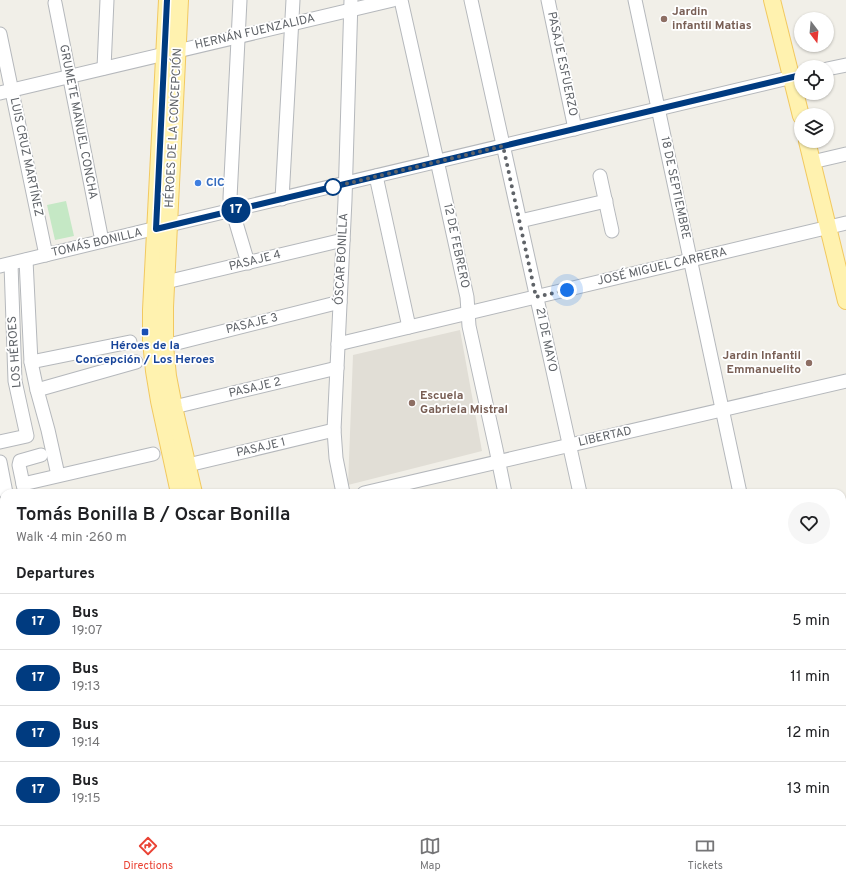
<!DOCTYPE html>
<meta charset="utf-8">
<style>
:root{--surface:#fff;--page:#f6f6f6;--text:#202124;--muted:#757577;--line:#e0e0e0;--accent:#ea4335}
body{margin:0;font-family:Overpass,sans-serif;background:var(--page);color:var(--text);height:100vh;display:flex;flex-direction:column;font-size:15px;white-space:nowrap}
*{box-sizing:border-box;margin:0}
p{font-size:13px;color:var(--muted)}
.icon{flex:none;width:22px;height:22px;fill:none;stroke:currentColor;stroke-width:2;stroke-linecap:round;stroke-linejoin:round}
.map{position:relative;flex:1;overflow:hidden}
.panel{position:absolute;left:0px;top:489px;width:846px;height:336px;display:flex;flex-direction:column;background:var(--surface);border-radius:12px 12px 0 0;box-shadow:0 1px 3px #0004}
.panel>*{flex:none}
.badge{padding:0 8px;border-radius:13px;font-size:14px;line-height:26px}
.needle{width:26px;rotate:164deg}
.controls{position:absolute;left:794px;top:12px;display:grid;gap:8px}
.controls a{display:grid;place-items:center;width:40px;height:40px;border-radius:50%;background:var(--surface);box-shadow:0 1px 3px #0004;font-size:20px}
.you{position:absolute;width:20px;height:20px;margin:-10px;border:3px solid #fff;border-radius:50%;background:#1a73e8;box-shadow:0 0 0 6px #1a73e833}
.map>.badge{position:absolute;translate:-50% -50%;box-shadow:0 0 0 2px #fff}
h2{padding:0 16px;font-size:15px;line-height:36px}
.round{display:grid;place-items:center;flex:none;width:42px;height:42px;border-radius:21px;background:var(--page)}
.summary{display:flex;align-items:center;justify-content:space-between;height:68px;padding:0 16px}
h1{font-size:19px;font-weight:600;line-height:30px}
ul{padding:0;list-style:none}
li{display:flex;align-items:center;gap:12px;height:56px;padding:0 16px;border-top:1px solid var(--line)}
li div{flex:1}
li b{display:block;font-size:15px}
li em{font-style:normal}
li .badge{min-width:44px;font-weight:700;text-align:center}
.tabs{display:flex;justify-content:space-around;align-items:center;height:56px;border-top:1px solid var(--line);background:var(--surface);font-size:11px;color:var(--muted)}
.tabs a{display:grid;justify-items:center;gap:2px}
.tabs .active{color:var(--accent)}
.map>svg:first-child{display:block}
.education{fill:#e1ded6}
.green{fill:#c5e8c5}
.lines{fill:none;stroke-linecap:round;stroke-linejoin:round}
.minor-casing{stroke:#b5b8bc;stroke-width:15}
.major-casing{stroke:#f2c960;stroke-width:18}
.minor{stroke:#fff;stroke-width:13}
.major{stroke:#fff2af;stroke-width:16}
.line-casing{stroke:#fff;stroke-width:9}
.line{stroke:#003b80;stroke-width:6}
.walk{stroke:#5f6368;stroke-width:4;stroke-dasharray:0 7.2}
.education-dot{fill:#8d6e63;stroke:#fff;stroke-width:1.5}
.shop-dot{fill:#3f7fe0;stroke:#fff;stroke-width:1.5}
.stop-dot{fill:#fff;stroke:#003b80;stroke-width:2}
.transit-dot{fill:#1a4fb4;stroke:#fff;stroke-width:1.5}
.labels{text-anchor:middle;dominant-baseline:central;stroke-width:3.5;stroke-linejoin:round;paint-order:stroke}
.education-label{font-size:12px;font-weight:bold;fill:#785e54;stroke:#fff;text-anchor:start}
.street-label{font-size:12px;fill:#5f6368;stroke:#fff}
.shop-label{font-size:12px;font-weight:bold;fill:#366cbe;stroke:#fff;text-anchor:start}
.transit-label{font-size:12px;font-weight:bold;fill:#164399;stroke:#fff}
</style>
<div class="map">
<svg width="846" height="825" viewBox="0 0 846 825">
<rect width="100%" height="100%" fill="#f1efe8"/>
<path class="education" d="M460,330l22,121 -134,34 5,-130z"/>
<g class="green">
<path d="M66,201l8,35 -19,4 -8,-35z"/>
<path d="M4,601v130l-4,1v-130z"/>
</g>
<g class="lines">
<g class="minor-casing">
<g id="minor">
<path d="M240,0l-10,198 1,8 17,57"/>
<path d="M401,0l39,174 27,123 2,29 27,123 9,44"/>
<path d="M471,0l109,493"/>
<path d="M548,0l27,129"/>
<path d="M635,0l105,493"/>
<path d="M55,3l47,238"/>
<path d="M0,34l46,221"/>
<path d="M104,68l3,-68"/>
<path d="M827,69l19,-4"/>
<path d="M0,93l393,-93"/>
<path d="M812,162l34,-8"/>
<path d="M376,176l33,151"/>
<path d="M600,176l12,55"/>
<path d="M282,199l11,-199"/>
<path d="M520,221l86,-20"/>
<path d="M26,260l5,102 6,28 11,40 10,45"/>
<path d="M0,266l169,-41 632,-150"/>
<path d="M166,282l177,-42"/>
<path d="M338,344l508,-121"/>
<path d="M165,346l175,-44"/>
<path d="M31,362l99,-20"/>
<path d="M37,390l99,-28"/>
<path d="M174,407l163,-39"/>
<path d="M0,442l27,-6 -12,-55 -4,-117"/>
<path d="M0,462l6,31"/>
<path d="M188,465l146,-35"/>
<path d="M23,484l-4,-19 1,-4 21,-6"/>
<path d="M25,493l-2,-9 130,-30"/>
<path d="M343,493l-7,-35 -2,-28 11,-230 6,-200"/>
<path d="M364,493l482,-112"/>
<path d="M842,539l4,-1"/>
<path d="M0,594l4,-1"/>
<path d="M842,694l4,-1"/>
<path d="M0,736l4,-1"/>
<path d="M0,817h4"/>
<path d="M152,821l1,4"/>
<path d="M333,821l1,4"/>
<path d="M408,821l1,4"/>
<path d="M487,821l1,4"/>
<path d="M568,821v4"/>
<path d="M652,821v4"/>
<path d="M810,821l1,4"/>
<path d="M299,825l16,-4"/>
</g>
</g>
<g class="major-casing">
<g id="major">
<path d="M167,0l-16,310v31l3,30 5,30 20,92"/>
<path d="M180,0l-15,307v39l3,30 6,31 20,86"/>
<path d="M772,0l29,116"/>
<path d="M807,141l39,160"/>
<path d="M253,821v4"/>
</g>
</g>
<use href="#minor" class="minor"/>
<use href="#major" class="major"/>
</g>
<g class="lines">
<g class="line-casing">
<path id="line" d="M167,0l-11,229 645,-154"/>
</g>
<use href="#line" class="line"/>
<path class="walk" d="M333,187l170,-41 33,151 31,-7"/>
</g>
<g class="education-dot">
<circle cx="664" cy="19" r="4"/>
<circle cx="809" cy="363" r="4"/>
<circle cx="412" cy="403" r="4"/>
</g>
<circle class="shop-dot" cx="198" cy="183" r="4"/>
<circle class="stop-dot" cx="333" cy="187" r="8"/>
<rect class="transit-dot" x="141" y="328" width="8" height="8" rx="2"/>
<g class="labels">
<g class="education-label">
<text x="672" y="12">Jardin<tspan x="672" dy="14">infantil Matias</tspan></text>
<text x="801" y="356" text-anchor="end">Jardin Infantil<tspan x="801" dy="14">Emmanuelito</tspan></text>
<text x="420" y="396">Escuela<tspan x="420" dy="14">Gabriela Mistral</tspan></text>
</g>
<g class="street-label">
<text transform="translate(255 32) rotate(-13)">HERNÁN FUENZALIDA</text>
<text transform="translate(562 64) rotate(78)">PASAJE ESFUERZO</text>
<text transform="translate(78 122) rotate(79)">GRUMETE MANUEL CONCHA</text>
<text transform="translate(174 128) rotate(-87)">HÉROES DE LA CONCEPCIÓN</text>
<text transform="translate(26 157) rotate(78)">LUIS CRUZ MARTÍNEZ</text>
<text transform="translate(675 188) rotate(78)">18 DE SEPTIEMBRE</text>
<text transform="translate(97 243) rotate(-13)">TOMÁS BONILLA</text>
<text transform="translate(456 246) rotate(78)">12 DE FEBRERO</text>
<text transform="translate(342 259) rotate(-87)">ÓSCAR BONILLA</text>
<text transform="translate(255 261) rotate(-14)">PASAJE 4</text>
<text transform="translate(662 267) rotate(-13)">JOSÉ MIGUEL CARRERA</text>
<text transform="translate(252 324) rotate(-14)">PASAJE 3</text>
<text transform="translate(546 340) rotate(78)">21 DE MAYO</text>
<text transform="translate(15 352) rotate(-94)">LOS HÉROES</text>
<text transform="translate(255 388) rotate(-13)">PASAJE 2</text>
<text transform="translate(605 437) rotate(-13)">LIBERTAD</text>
<text transform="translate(261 448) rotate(-13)">PASAJE 1</text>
</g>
<g class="shop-label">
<text x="206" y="183">CIC</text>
</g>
<g class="transit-label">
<text x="145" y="346">Héroes de la<tspan x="145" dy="14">Concepción / Los Heroes</tspan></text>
</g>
</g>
</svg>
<div class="controls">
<a><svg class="needle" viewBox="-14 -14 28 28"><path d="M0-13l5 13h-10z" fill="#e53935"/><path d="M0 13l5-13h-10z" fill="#757577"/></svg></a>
<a><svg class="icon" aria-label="locate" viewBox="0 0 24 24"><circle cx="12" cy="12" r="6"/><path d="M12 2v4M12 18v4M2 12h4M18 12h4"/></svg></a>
<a><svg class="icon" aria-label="layers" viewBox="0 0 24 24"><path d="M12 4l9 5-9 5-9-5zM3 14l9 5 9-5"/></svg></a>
</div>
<div class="you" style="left:567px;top:290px"></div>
<b class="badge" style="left:236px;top:210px;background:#003b80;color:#fff">17</b>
<section class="panel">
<div class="summary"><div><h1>Tomás Bonilla B / Oscar Bonilla</h1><p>Walk · 4 min · 260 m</p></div><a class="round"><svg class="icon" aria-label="heart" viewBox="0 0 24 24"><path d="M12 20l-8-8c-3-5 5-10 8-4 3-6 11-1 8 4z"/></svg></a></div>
<h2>Departures</h2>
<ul>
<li><span class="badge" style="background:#003b80;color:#fff">17</span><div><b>Bus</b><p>19:07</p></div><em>5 min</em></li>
<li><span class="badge" style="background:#003b80;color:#fff">17</span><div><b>Bus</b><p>19:13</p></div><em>11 min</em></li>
<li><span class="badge" style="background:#003b80;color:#fff">17</span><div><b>Bus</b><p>19:14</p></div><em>12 min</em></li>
<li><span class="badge" style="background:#003b80;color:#fff">17</span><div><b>Bus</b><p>19:15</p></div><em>13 min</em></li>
</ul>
</section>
</div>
<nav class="tabs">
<a class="active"><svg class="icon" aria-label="directions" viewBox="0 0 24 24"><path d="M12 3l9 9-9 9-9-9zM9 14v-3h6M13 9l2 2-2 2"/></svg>Directions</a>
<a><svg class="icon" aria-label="map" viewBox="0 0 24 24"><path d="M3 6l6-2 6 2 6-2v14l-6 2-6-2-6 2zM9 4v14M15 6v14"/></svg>Map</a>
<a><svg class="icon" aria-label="tickets" viewBox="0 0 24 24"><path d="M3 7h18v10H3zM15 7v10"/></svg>Tickets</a>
</nav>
